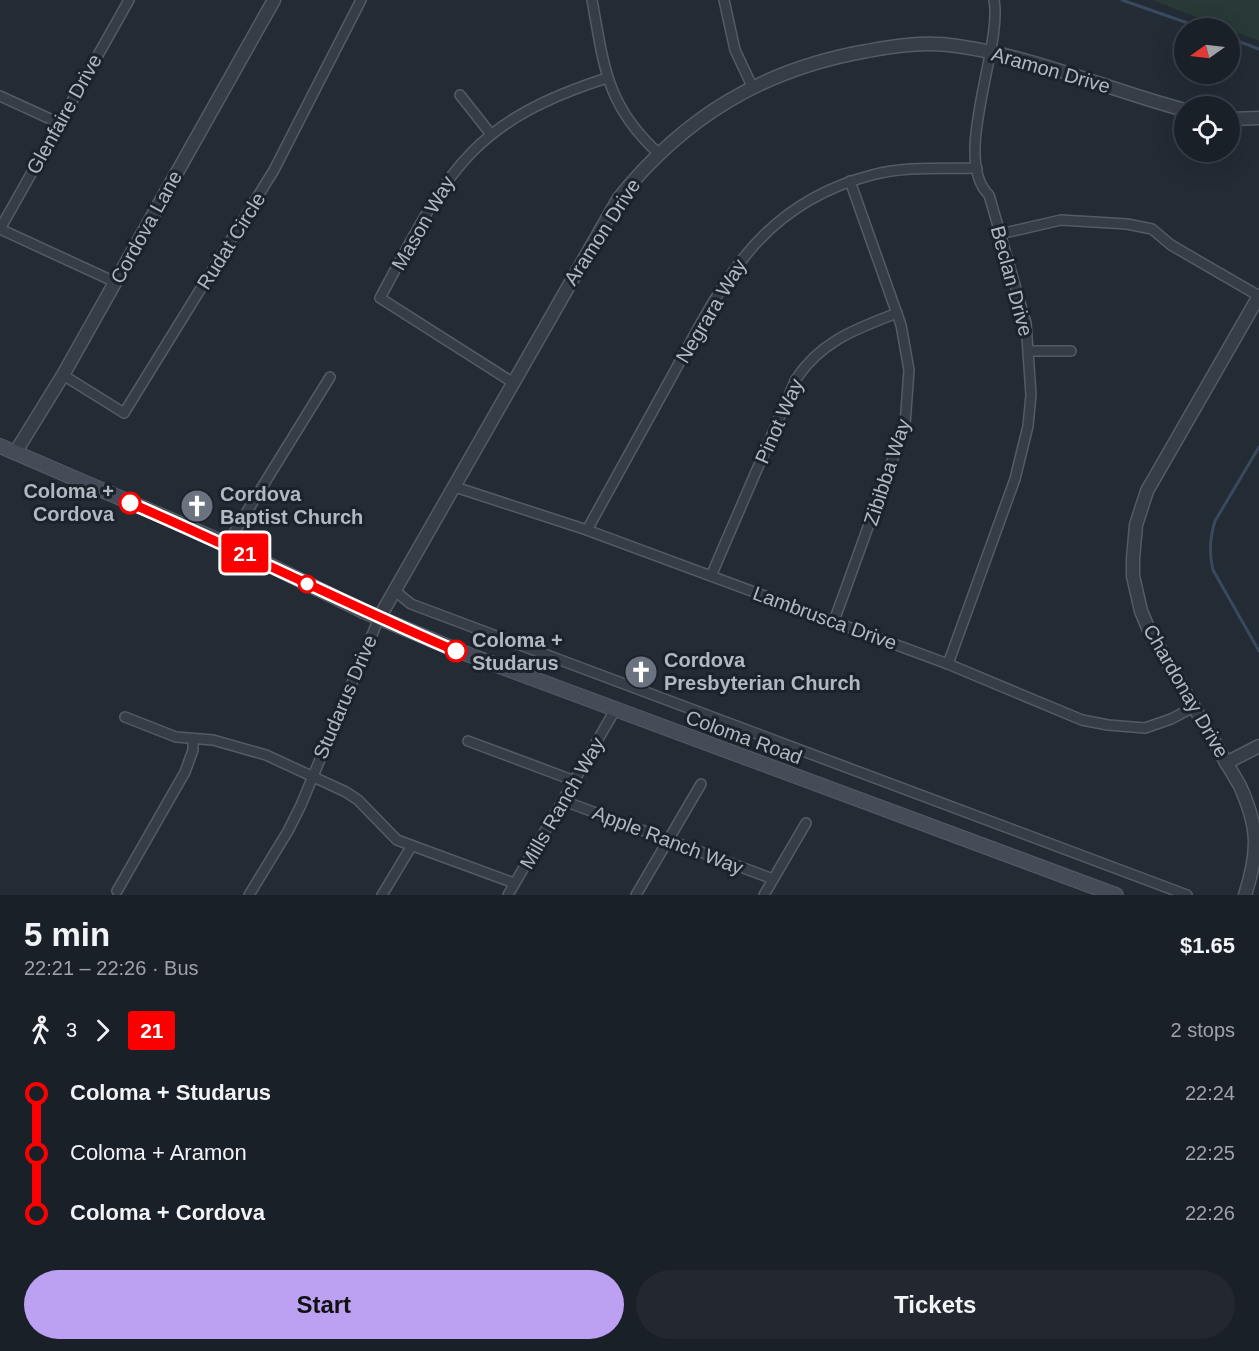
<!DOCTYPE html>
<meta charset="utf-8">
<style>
:root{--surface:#1a2028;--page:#232830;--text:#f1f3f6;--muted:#9fa3a8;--line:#383e45;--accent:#bca0f2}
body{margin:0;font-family:Arial,sans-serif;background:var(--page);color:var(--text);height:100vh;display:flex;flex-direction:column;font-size:22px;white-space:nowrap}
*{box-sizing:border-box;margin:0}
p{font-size:20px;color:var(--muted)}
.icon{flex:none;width:33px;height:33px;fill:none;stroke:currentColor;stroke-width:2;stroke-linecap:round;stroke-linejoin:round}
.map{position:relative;height:895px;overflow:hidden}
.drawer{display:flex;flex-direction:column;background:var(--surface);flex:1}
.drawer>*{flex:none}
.badge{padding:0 12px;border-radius:4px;font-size:21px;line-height:39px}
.needle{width:39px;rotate:256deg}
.buttons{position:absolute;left:1174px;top:18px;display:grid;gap:12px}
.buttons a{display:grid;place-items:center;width:66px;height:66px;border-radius:50%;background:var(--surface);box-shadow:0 6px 24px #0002,0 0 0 2px var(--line);font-size:30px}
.map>.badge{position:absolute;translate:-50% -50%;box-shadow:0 0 0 3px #fff}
.legs{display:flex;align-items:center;gap:9px;height:66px;padding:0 24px;font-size:20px}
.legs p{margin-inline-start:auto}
.head{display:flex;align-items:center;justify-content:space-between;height:102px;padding:0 24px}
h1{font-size:33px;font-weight:600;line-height:45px}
.action{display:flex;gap:12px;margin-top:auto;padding:12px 24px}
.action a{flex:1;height:69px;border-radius:36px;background:var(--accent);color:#111;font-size:24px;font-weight:600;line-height:69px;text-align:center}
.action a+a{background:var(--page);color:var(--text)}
ul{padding:0 24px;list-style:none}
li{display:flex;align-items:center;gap:21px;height:60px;font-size:22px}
li i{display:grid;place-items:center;width:9px;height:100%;margin:0 8px;background:currentColor}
li i::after{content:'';width:15px;height:15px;margin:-8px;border:4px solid;border-radius:50%;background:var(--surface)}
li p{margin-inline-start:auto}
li:first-child i{background:linear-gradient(#0000 50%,currentColor 0)}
li:last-child i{background:linear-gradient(currentColor 50%,#0000 0)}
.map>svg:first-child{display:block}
.green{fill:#283938}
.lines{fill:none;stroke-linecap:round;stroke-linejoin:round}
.stream{stroke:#3a495d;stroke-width:3}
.minor-casing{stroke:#545b64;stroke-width:12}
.tertiary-casing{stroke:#545b64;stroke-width:15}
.secondary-casing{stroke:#545b64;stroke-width:16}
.minor{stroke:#363d46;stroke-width:9}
.tertiary{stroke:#363d46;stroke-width:12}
.secondary{stroke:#454c58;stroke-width:14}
.line-1-casing{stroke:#fff;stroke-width:14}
.line-1{stroke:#fa0000;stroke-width:9}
.stop-1-dot{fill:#fff;stroke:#fa0000;stroke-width:3}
.labels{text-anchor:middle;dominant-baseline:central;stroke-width:6;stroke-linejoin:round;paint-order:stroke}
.street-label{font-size:20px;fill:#b1b8c2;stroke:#1b222a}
.stop-label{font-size:20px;font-weight:bold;fill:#b1b8c2;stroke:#1b222a;text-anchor:end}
.poi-label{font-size:20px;font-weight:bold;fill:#b1b8c2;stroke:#1b222a;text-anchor:start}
</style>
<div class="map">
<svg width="1259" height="895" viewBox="0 0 1259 895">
<rect width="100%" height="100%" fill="#232b35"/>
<path class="green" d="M1152,0h107v41z"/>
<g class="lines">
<g class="stream">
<path d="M1122,0l80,28"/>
<path d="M1230,38l29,11"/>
<path d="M1259,447l-44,74c-5,16 -6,33 -2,49l46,81"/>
</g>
<g class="minor-casing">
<g id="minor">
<path d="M592,0c12,66 14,105 66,153"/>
<path d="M724,0l11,50 17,36"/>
<path d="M460,95l30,38"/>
<path d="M0,96l59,27"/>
<path d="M0,229l129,-229"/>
<path d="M0,229l115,53"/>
<path d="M1000,234l61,-14 66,4 25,5 19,16 88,51"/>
<path d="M1030,351h41"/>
<path d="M63,375l61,38 150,-243 87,-170"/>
<path d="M512,382l-132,-84c66,-122 86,-175 227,-220"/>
<path d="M455,487l132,43 361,134 134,56 26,5 37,3 26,-9 23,-12"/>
<path d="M587,530c28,-51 56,-102 84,-152 51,-94 88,-174 201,-203 34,-9 70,-6 105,-7"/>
<path d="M227,544l103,-167"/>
<path d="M711,576l85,-197c25,-38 60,-50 101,-66"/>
<path d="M395,591l16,13 776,291"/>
<path d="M834,621l71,-196 4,-55 -8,-45 -51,-144"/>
<path d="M948,664l67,-185 13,-53 3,-31 -5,-72 -37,-128c-38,-36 14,-148 5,-195"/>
<path d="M125,717l51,20 37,3 53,15 80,37 12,8 39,40 117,43"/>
<path d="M468,741l107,40"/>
<path d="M564,801l209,78"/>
<path d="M117,891l68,-119 8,-22v-10"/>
<path d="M249,895l39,-64 13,-26 78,-187"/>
<path d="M382,895l29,-48"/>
<path d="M508,895l107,-185"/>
<path d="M636,895l65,-111"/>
<path d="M764,895l42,-72"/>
</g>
</g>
<g class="tertiary-casing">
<g id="tertiary">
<path d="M1230,119l29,-1"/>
<path d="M15,453l48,-78 211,-375"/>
<path d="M379,618l240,-420c66,-82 145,-129 248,-147 30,-6 60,-10 90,-5 79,11 152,44 228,64"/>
<path d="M1226,763l33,-17"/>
<path d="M1245,895c14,-44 14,-67 -5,-109l-91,-156 -8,-19 -8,-35v-17l3,-34 11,-34 112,-195"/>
</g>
</g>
<g class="secondary-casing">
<path id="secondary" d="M0,446l227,98 136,67 93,39 660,245"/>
</g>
<use href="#minor" class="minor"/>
<use href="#tertiary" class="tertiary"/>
<use href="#secondary" class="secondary"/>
</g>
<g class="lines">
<g class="line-1-casing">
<path id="line-1" d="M130,503c110,47 216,101 326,148"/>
</g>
<use href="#line-1" class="line-1"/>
</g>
<defs>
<g id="church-disc" transform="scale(1.725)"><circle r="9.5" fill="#6b7280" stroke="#1b222a"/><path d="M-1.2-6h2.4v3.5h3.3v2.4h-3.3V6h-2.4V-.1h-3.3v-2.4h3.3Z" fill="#fff"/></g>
</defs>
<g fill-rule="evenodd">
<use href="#church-disc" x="197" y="506"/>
<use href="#church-disc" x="641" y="672"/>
</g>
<g class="stop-1-dot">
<circle cx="130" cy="503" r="10"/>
<circle cx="307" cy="584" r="8"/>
<circle cx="456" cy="651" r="10"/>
</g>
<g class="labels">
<g class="street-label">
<text transform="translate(1051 70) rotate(16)">Aramon Drive</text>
<text transform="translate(64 114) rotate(-61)">Glenfaire Drive</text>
<text transform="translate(423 223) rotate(-60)">Mason Way</text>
<text transform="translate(146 227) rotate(-61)">Cordova Lane</text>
<text transform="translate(602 232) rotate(-57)">Aramon Drive</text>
<text transform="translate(231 241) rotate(-58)">Rudat Circle</text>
<text transform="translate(1012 281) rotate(75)">Beclan Drive</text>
<text transform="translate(711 311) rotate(-59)">Negrara Way</text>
<text transform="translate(779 421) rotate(-66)">Pinot Way</text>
<text transform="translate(887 472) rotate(-72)">Zibibba Way</text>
<text transform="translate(825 618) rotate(20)">Lambrusca Drive</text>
<text transform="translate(1186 691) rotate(60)">Chardonay Drive</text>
<text transform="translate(345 697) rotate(-67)">Studarus Drive</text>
<text transform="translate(744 737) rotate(20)">Coloma Road</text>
<text transform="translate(562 803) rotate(-60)">Mills Ranch Way</text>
<text transform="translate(668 840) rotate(21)">Apple Ranch Way</text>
</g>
<g class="stop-label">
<text x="114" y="491">Coloma +<tspan x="114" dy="23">Cordova</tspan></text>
<text x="472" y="640" text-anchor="start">Coloma +<tspan x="472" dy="23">Studarus</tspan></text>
</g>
<g class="poi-label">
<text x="220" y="494">Cordova<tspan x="220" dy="23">Baptist Church</tspan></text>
<text x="664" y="660">Cordova<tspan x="664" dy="23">Presbyterian Church</tspan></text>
</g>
</g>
</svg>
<div class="buttons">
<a><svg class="needle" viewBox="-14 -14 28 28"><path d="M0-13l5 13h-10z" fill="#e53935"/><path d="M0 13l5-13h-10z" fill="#9fa3a8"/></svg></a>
<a><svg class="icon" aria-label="locate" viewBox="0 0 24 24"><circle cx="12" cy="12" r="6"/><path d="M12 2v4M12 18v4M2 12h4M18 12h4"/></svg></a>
</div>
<b class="badge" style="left:245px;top:553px;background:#fa0000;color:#fff">21</b>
</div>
<section class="drawer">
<div class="head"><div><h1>5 min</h1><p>22:21 – 22:26 · Bus</p></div><b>$1.65</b></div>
<div class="legs"><svg class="icon" aria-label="walk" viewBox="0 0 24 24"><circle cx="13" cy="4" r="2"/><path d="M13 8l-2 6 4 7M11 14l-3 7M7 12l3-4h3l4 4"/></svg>3<svg class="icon" aria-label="forward" viewBox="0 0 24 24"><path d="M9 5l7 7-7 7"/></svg><b class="badge" style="background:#fa0000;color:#fff">21</b><p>2 stops</p></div>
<ul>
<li><i style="color:#fa0000"></i><b>Coloma + Studarus</b><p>22:24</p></li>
<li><i style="color:#fa0000"></i><span>Coloma + Aramon</span><p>22:25</p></li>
<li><i style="color:#fa0000"></i><b>Coloma + Cordova</b><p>22:26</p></li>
</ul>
<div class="action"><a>Start</a><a>Tickets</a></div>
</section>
